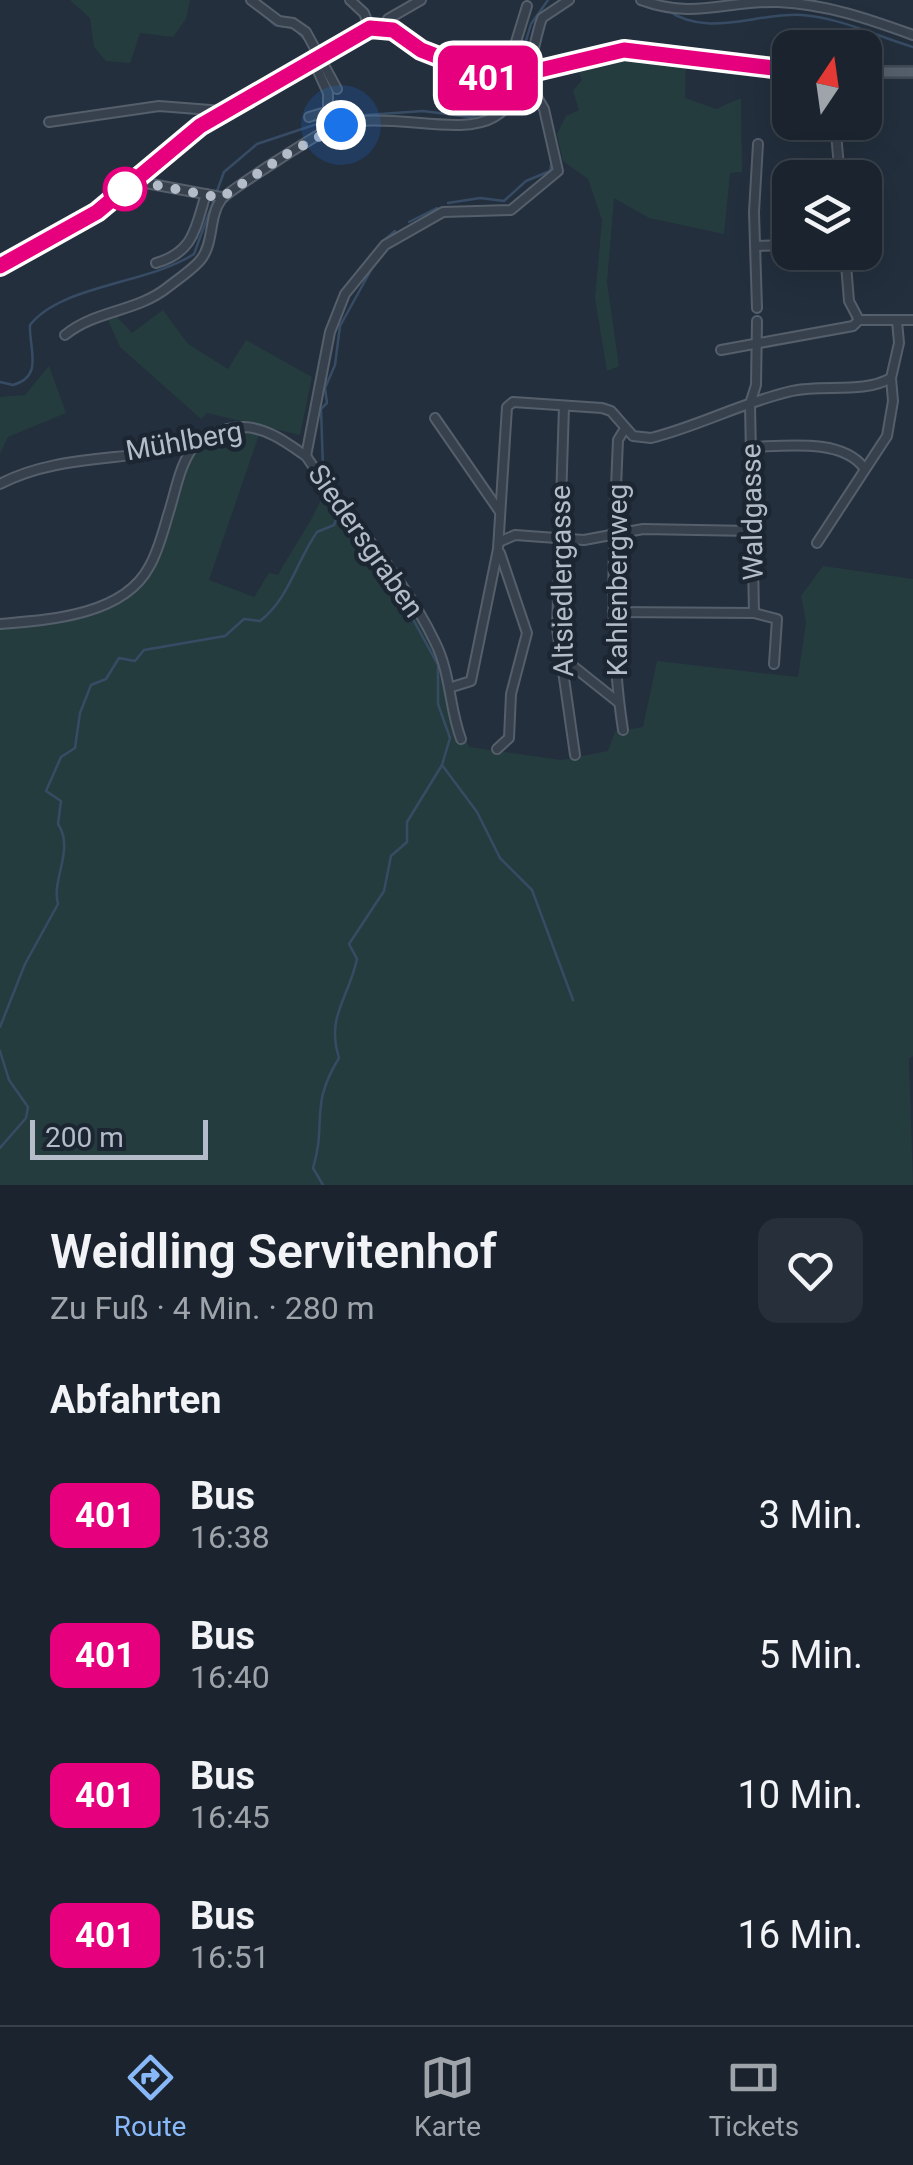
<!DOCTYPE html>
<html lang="de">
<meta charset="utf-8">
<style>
:root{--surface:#1a232e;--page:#272f3a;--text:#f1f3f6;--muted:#9fa4aa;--line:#38404a;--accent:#88b8f8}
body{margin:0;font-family:Roboto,sans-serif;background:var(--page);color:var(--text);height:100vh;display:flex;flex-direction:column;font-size:38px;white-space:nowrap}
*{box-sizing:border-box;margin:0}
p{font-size:32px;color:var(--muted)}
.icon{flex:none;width:55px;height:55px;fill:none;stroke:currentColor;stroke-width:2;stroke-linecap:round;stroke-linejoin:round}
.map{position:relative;height:1185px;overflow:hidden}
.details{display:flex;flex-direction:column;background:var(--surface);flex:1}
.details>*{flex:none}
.badge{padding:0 20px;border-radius:15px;font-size:35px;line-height:65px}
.needle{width:65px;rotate:13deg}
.fabs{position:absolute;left:772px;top:30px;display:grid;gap:20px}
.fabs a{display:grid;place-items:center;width:110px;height:110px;border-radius:20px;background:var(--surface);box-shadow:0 10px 40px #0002,0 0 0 2px var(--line);font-size:50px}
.scale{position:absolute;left:30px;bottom:25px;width:178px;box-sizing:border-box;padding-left:10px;border:5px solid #b3bcc8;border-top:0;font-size:28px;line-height:35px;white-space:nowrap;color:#b3bcc8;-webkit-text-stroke:8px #1c2632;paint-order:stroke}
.you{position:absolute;width:50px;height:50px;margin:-25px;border:8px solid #fff;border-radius:50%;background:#1a73e8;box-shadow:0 0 0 15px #1a73e833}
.map>.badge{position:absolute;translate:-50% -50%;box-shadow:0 0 0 5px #fff}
h2{padding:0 50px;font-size:38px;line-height:90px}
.round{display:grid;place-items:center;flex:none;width:105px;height:105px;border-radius:20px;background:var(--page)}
.headline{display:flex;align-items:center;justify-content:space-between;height:170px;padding:0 50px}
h1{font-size:48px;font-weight:600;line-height:75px}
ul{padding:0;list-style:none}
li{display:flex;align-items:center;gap:30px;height:140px;padding:0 50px}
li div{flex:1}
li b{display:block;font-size:38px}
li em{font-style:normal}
li .badge{min-width:110px;font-weight:700;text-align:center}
.menu{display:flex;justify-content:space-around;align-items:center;height:140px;border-top:2px solid var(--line);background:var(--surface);font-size:28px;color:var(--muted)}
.menu a{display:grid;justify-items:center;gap:5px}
.menu .on{color:var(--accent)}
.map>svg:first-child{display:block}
.green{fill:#253c3e}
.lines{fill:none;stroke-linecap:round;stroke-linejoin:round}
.stream{stroke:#374c64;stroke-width:2.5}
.minor-casing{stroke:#555f6b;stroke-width:12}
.major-casing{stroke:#404a56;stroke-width:14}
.minor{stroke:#37414d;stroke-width:8}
.major{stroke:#55606d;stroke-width:9}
.line-casing{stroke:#fff;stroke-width:22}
.line{stroke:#e6007e;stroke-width:15}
.walk{stroke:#b3bcc8;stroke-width:10;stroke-dasharray:0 18}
.stop-dot{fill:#fff;stroke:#e6007e;stroke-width:5}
.labels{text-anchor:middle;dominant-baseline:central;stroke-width:9;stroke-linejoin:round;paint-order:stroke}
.street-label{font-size:28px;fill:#b3bcc8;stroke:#1c2632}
</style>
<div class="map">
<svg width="913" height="1185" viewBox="0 0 913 1185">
<rect width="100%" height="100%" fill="#232f3d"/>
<g class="green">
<path d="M70,0h119l1,1 -4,18 -13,18 -33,-4 -10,30 -24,-2 -12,-14 -4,-29z"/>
<path d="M643,51l43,7 -1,40 31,11 25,-11 1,74 -12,1 -6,61 -75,-16 -35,-20 -7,84 12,84 -12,5 -12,-73 7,-78 -14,-41 -25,-18 -6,-27 9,-18 13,-6 -6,-19 9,-11 -7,-16z"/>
<path d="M163,310l25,34 40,25 18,-29 66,37 -12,58 -93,-22 -6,6 -81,-72 -12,-27 9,-3 15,16z"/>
<path d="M49,366l17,47 -58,24 -8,17v-57l25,-2z"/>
<path d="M261,429l-52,151 45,17 15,-24 9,2c16,-30 37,-56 48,-88 39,48 84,99 109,155 15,34 18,71 34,105l92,13 47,-9 7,-19 28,-5 14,-66 141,16 8,-55 -5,-26 22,-30 90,13v477l-4,3 4,126h-913v-561l84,-12 40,-21 25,-23 42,-119 22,-17z"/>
</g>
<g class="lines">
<g class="stream">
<path d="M246,0l29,25 19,3 14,15"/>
<path d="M667,10c42,29 89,2 135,5 39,3 74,21 111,32"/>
<path d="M323,72l15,44"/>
<path d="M515,77l16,-53 17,-24"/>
<path d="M448,203l32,-5 24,3 22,-20 24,-10 2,-11"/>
<path d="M409,222l28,-14"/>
<path d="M382,242l13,-11"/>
<path d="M0,382l13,3c31,-9 16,-35 17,-60 31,-40 118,-41 164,-71l30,-82 33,-28 81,-27 85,-6 47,6 19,-5 24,-27"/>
<path d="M333,489l-10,-21 -2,-59 6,-6 -2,-15 10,-23 5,-39 31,-56"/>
<path d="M334,502l6,11"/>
<path d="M442,765l35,47 23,46 32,32 41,110"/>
<path d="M0,1027l25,-63 33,-60c-7,-24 17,-55 0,-80l3,-23 -15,-10 15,-34 14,-9 5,-35 11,-28 15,-6 13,-21 16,3 9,-11 81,-14 19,-17 16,2c29,-22 37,-61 57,-89l17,-7 5,-13"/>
<path d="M0,1051l9,29 19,27 -2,11 -26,30"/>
<path d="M323,1185l-10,-17c14,-45 -4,-62 26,-110 -13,-42 9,-58 18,-99l-8,-15 35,-53 7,-35 16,-14v-20l35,-57 8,-27 -12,-34v-39l-35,-64 -5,-2 -5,-14 -9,-1 -34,-61"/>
</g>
<g class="minor-casing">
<g id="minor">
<path d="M251,0l28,21 14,2 13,9 31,57"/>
<path d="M350,0l14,13 6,15"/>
<path d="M641,0c54,20 86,0 137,2 48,2 91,17 135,33"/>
<path d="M383,27l5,-8 33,-19"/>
<path d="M312,58l16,35v37"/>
<path d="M504,81l23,-75"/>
<path d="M865,91l4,4 -4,5"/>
<path d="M309,117l17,-5"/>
<path d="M49,122l110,-16 64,5"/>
<path d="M835,122l5,56"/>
<path d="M135,181l86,16"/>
<path d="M757,246l33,-1"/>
<path d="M845,252l4,49 10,19"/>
<path d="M156,263c38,-11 39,-34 50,-69"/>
<path d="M757,308l-3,-96 4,-68"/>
<path d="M757,321l-1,64 -6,19 4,209 23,6 -3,45"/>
<path d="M65,335c30,-25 72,-23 103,-48 10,-8 27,-19 34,-29 12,-17 7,-42 19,-58 5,-8 94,-64 108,-71 48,-23 128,10 165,-12 37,-22 36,-64 48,-99l27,-18"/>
<path d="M721,350l132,-24 6,-6h54"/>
<path d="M564,406l-7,223 18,126"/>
<path d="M435,418l65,94"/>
<path d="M751,447c35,-1 91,-9 113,21"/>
<path d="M306,456l24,-124 15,-38 40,-49 58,-33 68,-2 47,-39 -14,-62 -17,-29"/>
<path d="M0,484c53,-28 114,-23 171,-35 26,-6 46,-22 73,-22 24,1 43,16 62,29 42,63 96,117 129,186 16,32 14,65 26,97"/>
<path d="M499,542l16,-7 69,5 59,-11 109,2"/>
<path d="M817,543l70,-107 6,-35 -2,-23"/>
<path d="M613,612l141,1"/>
<path d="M0,624c47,-4 123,-8 149,-57 9,-15 14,-35 19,-52 8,-24 11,-51 28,-72"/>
<path d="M559,655l59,47"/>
<path d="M452,687l19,-6 27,-132 9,-142 6,-5 89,6 9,3 22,25 18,2c48,-12 92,-36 141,-47 32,-7 71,3 99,-13l8,-35 -2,-22"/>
<path d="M623,730c-15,-97 -9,-193 -5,-290l6,-10"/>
<path d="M497,749l12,-11 2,-44 16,-61 -27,-80"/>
</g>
</g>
<g class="major-casing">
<g id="major">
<path d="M865,72h48"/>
<path d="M0,266l97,-54 103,-86 170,-98c22,-5 93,46 126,52 27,5 73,-22 103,-28 64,-11 128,14 191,18"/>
</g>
</g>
<use href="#minor" class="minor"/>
<use href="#major" class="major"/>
</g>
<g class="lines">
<g class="line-casing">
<path id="line" d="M0,266l97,-54 103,-86 170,-98 23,2 28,20 77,30 126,-30 166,20"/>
</g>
<use href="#line" class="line"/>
<path class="walk" d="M125,189l10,-8 86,17 66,-44 54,-29"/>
</g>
<circle class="stop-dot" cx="125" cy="189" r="20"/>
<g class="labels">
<g class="street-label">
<text transform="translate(184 441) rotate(-10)">Mühlberg</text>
<text transform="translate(752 512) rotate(-91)">Waldgasse</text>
<text transform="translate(366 541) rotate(55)">Siedersgraben</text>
<text transform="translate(617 580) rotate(-90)">Kahlenbergweg</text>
<text transform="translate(562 581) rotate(-91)">Altsiedlergasse</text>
</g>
</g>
</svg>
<div class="fabs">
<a><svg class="needle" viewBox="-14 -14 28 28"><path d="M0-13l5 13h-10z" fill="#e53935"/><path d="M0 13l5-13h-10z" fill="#9fa4aa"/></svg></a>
<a><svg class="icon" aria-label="layers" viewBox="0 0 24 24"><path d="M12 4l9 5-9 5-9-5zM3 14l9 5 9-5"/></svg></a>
</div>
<div class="scale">200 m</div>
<div class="you" style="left:341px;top:125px"></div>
<b class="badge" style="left:488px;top:78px;background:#e6007e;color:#fff">401</b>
</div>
<section class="details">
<div class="headline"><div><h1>Weidling Servitenhof</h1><p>Zu Fuß · 4 Min. · 280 m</p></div><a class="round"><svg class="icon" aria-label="heart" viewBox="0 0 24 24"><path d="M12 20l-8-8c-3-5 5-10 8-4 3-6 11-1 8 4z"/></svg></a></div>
<h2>Abfahrten</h2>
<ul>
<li><span class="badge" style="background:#e6007e;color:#fff">401</span><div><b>Bus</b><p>16:38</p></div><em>3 Min.</em></li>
<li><span class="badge" style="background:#e6007e;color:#fff">401</span><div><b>Bus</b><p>16:40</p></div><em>5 Min.</em></li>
<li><span class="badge" style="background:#e6007e;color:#fff">401</span><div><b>Bus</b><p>16:45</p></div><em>10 Min.</em></li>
<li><span class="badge" style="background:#e6007e;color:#fff">401</span><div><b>Bus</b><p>16:51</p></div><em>16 Min.</em></li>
</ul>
</section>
<nav class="menu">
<a class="on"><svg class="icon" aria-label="directions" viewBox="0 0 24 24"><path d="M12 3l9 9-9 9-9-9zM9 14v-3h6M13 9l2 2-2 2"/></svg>Route</a>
<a><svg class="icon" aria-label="map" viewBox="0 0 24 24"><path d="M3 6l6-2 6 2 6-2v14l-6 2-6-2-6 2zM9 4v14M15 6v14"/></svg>Karte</a>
<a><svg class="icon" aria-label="tickets" viewBox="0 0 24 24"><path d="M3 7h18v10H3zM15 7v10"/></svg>Tickets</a>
</nav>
